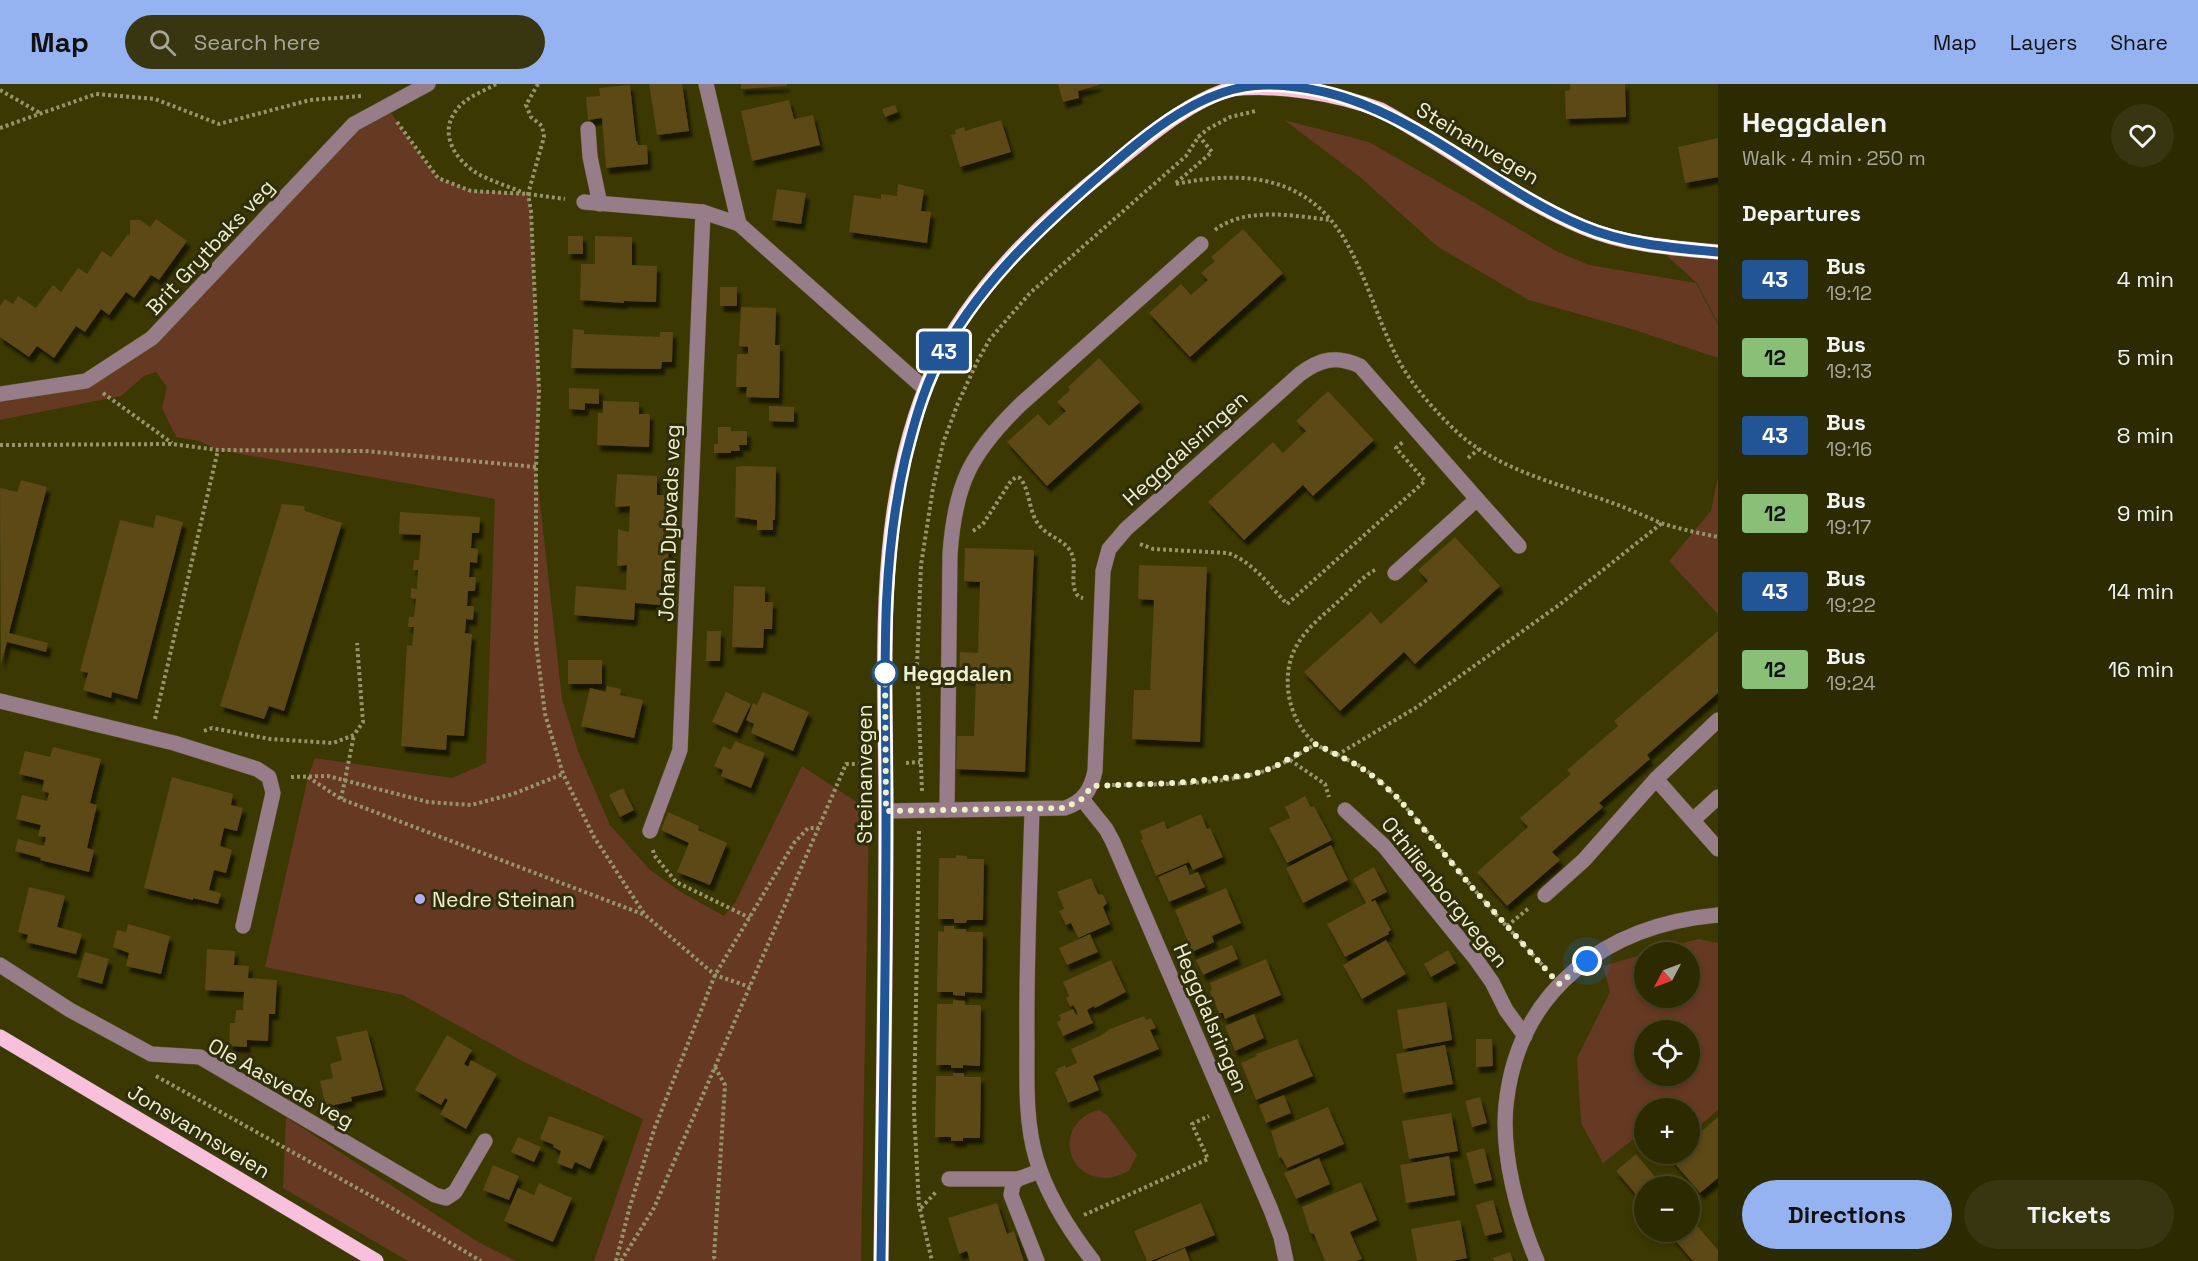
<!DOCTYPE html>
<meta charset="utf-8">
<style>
:root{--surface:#2c2a01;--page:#383610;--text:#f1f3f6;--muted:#a6a799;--line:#484623;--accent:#95b2f1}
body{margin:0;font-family:"Space Grotesk",sans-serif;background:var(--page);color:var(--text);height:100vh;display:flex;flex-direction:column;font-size:22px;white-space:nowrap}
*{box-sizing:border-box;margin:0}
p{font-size:20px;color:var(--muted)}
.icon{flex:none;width:33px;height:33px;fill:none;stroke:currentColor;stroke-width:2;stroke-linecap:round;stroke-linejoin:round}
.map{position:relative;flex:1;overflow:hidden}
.sheet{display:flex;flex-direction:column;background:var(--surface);width:480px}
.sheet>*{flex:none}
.badge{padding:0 12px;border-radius:4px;font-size:21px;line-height:39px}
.needle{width:39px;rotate:229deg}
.tools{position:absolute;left:1634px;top:858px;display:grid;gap:12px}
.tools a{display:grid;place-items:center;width:66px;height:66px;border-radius:50%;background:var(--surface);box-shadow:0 3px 9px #0003,0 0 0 2px var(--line);font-size:30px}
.you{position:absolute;width:30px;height:30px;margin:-15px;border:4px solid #fff;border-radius:50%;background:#1a73e8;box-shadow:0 0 0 9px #1a73e833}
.map>.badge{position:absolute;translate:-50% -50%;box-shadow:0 0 0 3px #fff}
h2{padding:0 24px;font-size:22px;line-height:54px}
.round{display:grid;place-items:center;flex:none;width:63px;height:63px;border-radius:32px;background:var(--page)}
.head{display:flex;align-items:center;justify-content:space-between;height:102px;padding:0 24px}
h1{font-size:28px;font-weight:700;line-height:45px}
.primary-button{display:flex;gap:12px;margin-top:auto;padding:12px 24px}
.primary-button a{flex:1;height:69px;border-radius:36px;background:var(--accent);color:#111;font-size:24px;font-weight:700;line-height:69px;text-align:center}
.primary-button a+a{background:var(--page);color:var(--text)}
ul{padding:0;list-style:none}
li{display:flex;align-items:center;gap:18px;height:78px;padding:0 24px}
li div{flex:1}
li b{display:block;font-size:22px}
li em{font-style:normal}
li .badge{min-width:66px;font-weight:700;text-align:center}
header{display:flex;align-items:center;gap:36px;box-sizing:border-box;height:84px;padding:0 30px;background:var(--accent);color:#111}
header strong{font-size:28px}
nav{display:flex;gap:33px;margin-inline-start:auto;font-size:21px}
.search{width:420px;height:54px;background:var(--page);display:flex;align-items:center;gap:15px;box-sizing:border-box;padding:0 21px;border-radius:33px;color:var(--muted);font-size:22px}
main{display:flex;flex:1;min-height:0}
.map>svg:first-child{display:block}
.green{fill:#663922;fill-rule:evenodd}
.building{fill:#5b4819;filter:url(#shadow)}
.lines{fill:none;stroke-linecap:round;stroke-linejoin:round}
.minor-casing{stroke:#585522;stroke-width:16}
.major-casing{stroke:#585522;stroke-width:16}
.path{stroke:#969468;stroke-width:4;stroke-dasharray:3 3;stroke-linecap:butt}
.minor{stroke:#977c89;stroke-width:15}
.major{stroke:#f8c0dc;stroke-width:15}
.line-casing{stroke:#fff;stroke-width:14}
.line{stroke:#225595;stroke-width:9}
.walk{stroke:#efeecd;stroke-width:6;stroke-dasharray:0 10.8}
.stop-dot{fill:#fff;stroke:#225595;stroke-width:3}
.poi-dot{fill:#b2adf9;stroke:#2f2e0a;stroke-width:2}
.labels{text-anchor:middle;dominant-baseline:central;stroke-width:6;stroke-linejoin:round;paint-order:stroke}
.street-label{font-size:21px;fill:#efeecd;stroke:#2f2e0a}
.stop-label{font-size:21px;font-weight:bold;fill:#efeecd;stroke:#2f2e0a;text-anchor:start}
.poi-label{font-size:21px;fill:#efeecd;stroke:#2f2e0a;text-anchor:start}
</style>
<header>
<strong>Map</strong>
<div class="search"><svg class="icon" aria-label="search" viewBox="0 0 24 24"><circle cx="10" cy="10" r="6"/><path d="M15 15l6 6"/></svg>Search here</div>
<nav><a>Map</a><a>Layers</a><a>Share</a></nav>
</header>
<main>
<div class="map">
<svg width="1718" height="1177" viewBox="0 0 1718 1177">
<defs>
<filter id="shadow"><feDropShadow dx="3.5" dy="6" stdDeviation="1.5" flood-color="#0009"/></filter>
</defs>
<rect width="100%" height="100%" fill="#3b3801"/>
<g class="green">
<path d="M387,23l30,44 21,27 33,13 57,3 3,17 8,180 -3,76 26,232 16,52 32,74 40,45 31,22 43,24 12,-15 66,-135 59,39 8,11 -8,445h-267l49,-142 -121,-58 -119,-66 -138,-28 43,-190 7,-19 137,20 34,-15 9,-264 -277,-49 -19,-9 -23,-4 -14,-29 5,-21 -11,-15 -12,4 -23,20 -121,24v-26l86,-13 66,-43 202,-214z"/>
<path d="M1284,36l85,22 101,58 86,51 33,14 107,18 22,42v33l-83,-28 -106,-30 -91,-53 -78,-70z"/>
<path d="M1655,161l63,7v71l-21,-40z"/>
<path d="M1718,393v137l-49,-53 42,-50z"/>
<path d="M1698,855l20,4v167l-29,25v-27h-45v23l-41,32 -22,-40 -4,-65 33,-66 -7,-26 41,-12v44h45v-46h-38zM1644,946h45v46h-45z"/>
<path d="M1099,1026l8,5 30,40 -8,16c-7,3 -15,7 -23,7 -42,0 -52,-56 -7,-68z"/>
<path d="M286,1033l192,125 38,19h-108l-125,-73z"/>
</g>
<g class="building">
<path d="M649,0h33l7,47 -32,4z"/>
<path d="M741,0h46v2l-46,3z"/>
<path d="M1058,0h41v1l-21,6 1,7 -16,4z"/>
<path d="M1570,0h55l1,33 -60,2 -1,-28 5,-1z"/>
<path d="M630,1l6,56h1l1,4h9l1,19 -42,4 -4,-50 -14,2 -2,-23 14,-1 -1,-8z"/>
<path d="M789,16l5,19 19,-4 7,30 -68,16 -11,-50z"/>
<path d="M895,21l3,7 -13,5 -3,-8z"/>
<path d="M1001,36l10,32 -51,15 -9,-32 5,-1 -1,-4 9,-3 1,4z"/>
<path d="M1718,54v39l-33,6 -7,-36z"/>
<path d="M898,100l26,6 -3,21 10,1 -4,31 -78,-11 5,-37 27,4v-5l16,2z"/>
<path d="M777,105l29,4 -5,31 -29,-4z"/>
<path d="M156,135l31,22 -28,39 -8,-5 -17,23 -8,-6 -17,23 -8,-6 -16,23 -9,-6 -22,32 -17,-12 -8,11 -29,-20v-31l5,-7 8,5 5,-8 18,12 17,-23 8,7 17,-24 9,6 15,-23 9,6 17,-23 2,2v-16h10l10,7z"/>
<path d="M1243,145l40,44 -93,84 -41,-44 32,-29 10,11 17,-15 -7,-7 14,-12 -4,-4z"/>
<rect x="568" y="152" width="15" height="18"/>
<path d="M595,152l37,1v28l25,1 -1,36 -32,-1v2l-44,-3 1,-36h14z"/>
<rect x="720" y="203" width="17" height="19"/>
<path d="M741,223l35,1 -1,37h5l-1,53 -33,-1 1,-10h-11l1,-33h11v-7l-9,-1z"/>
<path d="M573,245l11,1v4l76,3v-5h13l-1,30h-10l-1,7 -90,-1z"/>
<path d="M1099,274l41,44 -93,84 -40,-44 31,-28 11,12 17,-15 -9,-9 13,-12 -2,-3z"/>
<path d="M569,304l30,1v15l-14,-1v7l-16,-1z"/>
<path d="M1328,307l46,49 -61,56 -10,-11 -59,55 -36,-38 65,-60 10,11 23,-22 -10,-10z"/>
<path d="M603,317l36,1v12h11l-1,33 -52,-2 1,-32h5z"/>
<path d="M769,322l25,1v15l-25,-1z"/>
<path d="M718,343h13v4h16v14h-8l1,6h-9v2h-17v-9h4z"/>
<path d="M744,382l32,1 -1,53h-2v10h-16v-10l-22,-3 1,-50z"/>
<path d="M617,390l40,2v19h9l-2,37h5l-1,36h-6l-2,37 -25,-2 -1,17 -60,-5 2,-29 50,4 1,-25 -10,1 1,-37 11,3 1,-26 -15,1z"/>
<path d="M21,396l26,7 -38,146 39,10 -2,9 -39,-10 -6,22 -1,-176 17,4z"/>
<path d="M282,420l22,2 1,5 37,12 -58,188 -15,-5 -5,13 -44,-13z"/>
<path d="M400,428l80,5 -1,16h-7l-1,15 7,1 -1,14 -7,-1 -1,15h7l-1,14h-7l-1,15h7l-1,14 -7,-1 -1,14 7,1 -8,102 -17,-1 -1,15 -45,-4 6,-101 5,1 2,-19h-6l1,-10h5l2,-18 -5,-1v-10l6,1 1,-19h-5l1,-10h5l2,-25 -22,-1z"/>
<path d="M156,431l27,7 -46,177 -25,-7 -1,6 -28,-8 5,-17 -8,-2 40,-151 33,8z"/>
<path d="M1455,453l45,49 -85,78 -11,-12 -64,59 -36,-39 67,-60 10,12 47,-43 -10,-11z"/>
<path d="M965,464l69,2 -9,222 -69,-3 1,-33h17l2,-57 -17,-1 1,-26 18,1 2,-71 -16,-1z"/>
<path d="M1139,481l68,2 -7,175 -68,-3 2,-49h16l4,-90 -16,-1z"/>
<path d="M734,502l31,1v15h8l-1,27h-8l-1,19 -31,-1z"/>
<path d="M707,547h14l-1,30h-14z"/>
<path d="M1718,547v62l-71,62 3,4 -51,44 4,4 -51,45 8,8 -53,46 -30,-34 51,-45 -8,-9 51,-44 -4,-4 51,-44 -4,-5z"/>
<rect x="568" y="576" width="34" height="24"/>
<path d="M607,602l14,3 -1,6 23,5 -9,38 -53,-12 9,-38 16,4z"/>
<path d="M726,608l25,12 -14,29 -25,-11z"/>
<path d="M763,608l46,20 -16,39 -42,-18 3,-9 -8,-4 7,-17 4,2z"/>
<path d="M735,657l30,12 -14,35 -30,-12 2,-6 -9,-4 9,-20 8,4z"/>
<path d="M53,663l48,12 -11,44 7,2 -10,43 7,2 -5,22 -49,-12 1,-2 -26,-7 3,-12 26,7 2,-9 -8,-1 3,-11 -25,-6 6,-24 25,6 2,-8 -7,-2 2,-11 -25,-6 6,-23 25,6z"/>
<path d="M172,693l61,17 -2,11 12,3 -6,23 -13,-3 -4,18 12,4 -6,23 -12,-3 -5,20 12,3 -3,11 -25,-6v2l-49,-12z"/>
<path d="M623,704l11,22 -14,7 -11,-22z"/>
<path d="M1305,712l6,11 3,-1 18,34 -45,23 -18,-35 21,-10 -5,-11z"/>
<path d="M668,728l31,14 -1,4 29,13 -17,42 -33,-13 12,-29 -28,-13z"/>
<path d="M1201,730l6,15 3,-1 13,29 -30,13 -4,-8 -33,14 -15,-36 2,-1 -3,-8 24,-10 3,8z"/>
<path d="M1331,761l17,35 -45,23 -17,-35z"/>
<path d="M956,771l11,1v3h17l-1,61h-16l-1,3h-12v-4h-16l1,-61h17z"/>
<path d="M1186,781l4,10 8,-3 7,15 -36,15 -11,-25z"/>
<path d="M1374,783l13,25 -16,8 1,2 3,-2 16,30 -3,2 1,2 -44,23 -18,-33 39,-21 -13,-24z"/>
<path d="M1091,794l7,16 5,1 4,8 -4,4 7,17 -32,14 -7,-15 -5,2 -7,-14 5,-2 -7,-17z"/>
<path d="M29,803l36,9 -8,31 25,7 -6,20 -50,-12 2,-7 -10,-3z"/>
<path d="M1226,804l15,35 -29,13 2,6 -22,10 -17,-42z"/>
<path d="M128,840l42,12 -9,38 -35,-8 3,-13 -16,-6 4,-17 9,2z"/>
<path d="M944,842h10v3h12v3h17l-1,61 -17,-1v4l-12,-1v-3h-16l1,-61 6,1z"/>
<path d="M1090,850l8,18 -31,13 -8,-17z"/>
<path d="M1386,856l20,34 -44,25 -19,-34z"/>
<path d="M1232,861l6,14 -35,16 -7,-15z"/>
<path d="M207,865l28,2 -1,14 15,1 -1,12 29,2 -2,34h-6l-1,27 -21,-1v7l-18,-1 1,-23h5l1,-13h7l1,-18 -39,-2z"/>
<path d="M1448,866l8,13 -25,14 -7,-13z"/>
<path d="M85,868l24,7 -7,25 -25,-7z"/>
<path d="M1266,875l15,36 -56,24 -2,-6h-4l-9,-21 2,-3 -2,-6z"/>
<path d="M1111,876l15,32 -31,16 -1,-2 -7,4 6,13 -30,13 -6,-14 4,-2 -2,-5 14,-6 3,6 2,-1 -5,-9 -3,2 -4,-9 3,-2 -6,-14z"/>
<path d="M953,916l12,1v4h16l-1,61 -17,-1v3h-12v-3h-15l1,-61h16z"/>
<path d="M1446,918l6,38 -49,9 -6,-39z"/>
<path d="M1254,930l10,24 -29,13 -10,-25z"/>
<path d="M1144,932l2,4 5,-2 5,10 -6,2 9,19 -66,27 6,14 -31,13 -13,-31 3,-1 -1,-2 8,-4 1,3 11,-5 -6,-14 29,-13 10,-7z"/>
<path d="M367,946l16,60 -32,7 1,4 -26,6 -6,-26 13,-3 -3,-14 12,-4 -6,-23z"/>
<path d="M447,951l25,15 -8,14 4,3 3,-7 26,14 -31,55 -26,-15 8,-14 -3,-2 -4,7 -26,-15z"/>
<path d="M1297,955l16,37 -57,24 -15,-37 16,-7 -1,-2z"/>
<path d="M1476,955h16l1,27 -17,1z"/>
<path d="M1445,961l8,39 -50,9 -7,-39z"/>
<path d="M953,989h11v4h17l-1,61h-17v3h-12v-4h-16l1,-61h17z"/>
<path d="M1284,1011l7,18 -25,10 -7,-18z"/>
<path d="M1480,1013l7,26 -15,4 -7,-26z"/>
<path d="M1328,1023l16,37 -57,24 -6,-11 -2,1 -8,-27z"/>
<path d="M1451,1029l7,38 -49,8 -7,-38z"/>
<path d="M549,1032l55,20 -14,33 -15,-7 -3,7 -15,-6 4,-12 -8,-4 1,-2 -14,-6z"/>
<path d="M1718,1033v61l-18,15 -30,-35 6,-4h13v-12z"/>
<path d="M518,1053l23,10 -7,15 -23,-10z"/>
<path d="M1484,1064l8,32 -18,4 -8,-31z"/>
<path d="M1636,1070l27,32h-19v18l-28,-33z"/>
<path d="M1449,1072l6,39 -49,8 -6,-38z"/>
<path d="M1319,1074l11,26 -34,15 -12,-26z"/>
<path d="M493,1081l26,11 -10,24 -26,-10z"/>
<path d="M1361,1098l16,38 -27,12 12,27 -6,2h-31l-11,-27 -4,-1 -8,-26z"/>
<path d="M539,1099l33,15 -19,44 -49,-21 14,-33 16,7z"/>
<path d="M1493,1116l9,32 -17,4 -9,-31z"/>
<path d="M997,1119l10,31 7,-3 10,30h-54l-3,-10 -8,3 -11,-36z"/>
<path d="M1201,1119l14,32 -64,26h-4l-13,-30z"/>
<path d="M1689,1132l29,34v11h-25l-25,-29h21z"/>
<path d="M1460,1136l7,38 -15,3h-35l-6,-32z"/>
<path d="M1185,1164l5,13h-35z"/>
<path d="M1510,1168l3,9h-19l-1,-3z"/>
</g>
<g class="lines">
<g class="minor-casing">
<g id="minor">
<path d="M706,0l33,140 186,165"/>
<path d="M588,45l2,28 10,47"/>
<path d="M584,118l119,10 36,12"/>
<path d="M0,310l86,-13 66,-43 202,-214 74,-40"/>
<path d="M1477,415l42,47"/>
<path d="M0,617l174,42 83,26 12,8 4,16 -30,133"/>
<path d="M1656,695l62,70"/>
<path d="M1082,715l24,30 7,13 158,368 10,27 5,24"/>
<path d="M1032,725c-2,77 -6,154 -5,232 0,39 -2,79 9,117 11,38 33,72 57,103"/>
<path d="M947,726l3,-256c5,-70 20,-100 70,-149l181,-161"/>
<path d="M1345,726l39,36 91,112 17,24 14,28 19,26"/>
<path d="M886,727l179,-3c18,-6 26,-18 30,-37l8,-200 6,-22 17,-20 174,-155c20,-15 36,-19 60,-8l117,133 -82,74"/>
<path d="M1693,736l25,-23"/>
<path d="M650,747l30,-81 23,-538"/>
<path d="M1545,811l39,-35 72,-81 62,-59"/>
<path d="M0,881l70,45 81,44 49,3 235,138 11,3 9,-6 30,-51"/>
<path d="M949,1095h69"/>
<path d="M1037,1177l-26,-66 2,-11 5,-5 22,-8"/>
<path d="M1537,1177c-19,-44 -36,-107 -31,-156 12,-116 101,-180 212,-190"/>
</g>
</g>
<g class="major-casing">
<g id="major">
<path d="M0,953l376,224"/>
<path d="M881,1177c2,-150 5,-300 5,-450 0,-146 -14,-306 48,-443 38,-81 110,-149 179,-203 35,-28 73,-62 117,-76 49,-5 105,4 151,21 68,37 131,87 202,117 42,18 90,21 135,25"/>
</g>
</g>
<g class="path">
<path d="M496,0c-10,6 -24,11 -33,19 -28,25 -11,56 17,72 14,7 30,12 44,18"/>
<path d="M538,0l-12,21 5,12 11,9 2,11 -16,57 3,17 8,180 -3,76v175l9,72 18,60 31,63 51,78 70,60 35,12"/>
<path d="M0,6l40,23"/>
<path d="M397,38l41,56 33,13 57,3 37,5"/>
<path d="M0,44l96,-34 59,5 64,25 91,-24 52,-4"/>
<path d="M1176,99l36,-31 -13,-16"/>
<path d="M1176,100c68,-14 132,-9 170,58 22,38 33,83 54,121 15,26 36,49 58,70 41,37 101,51 152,69 17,6 34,14 51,21 18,6 38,10 57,14"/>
<path d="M1215,146c31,-24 80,-14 115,-10"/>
<path d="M103,309l69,50"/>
<path d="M0,361l172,-1 46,6 147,1 171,16"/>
<path d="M1468,374l11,-9"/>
<path d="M973,447l10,-7 28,-43 5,-4 4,1c11,14 8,33 19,47 10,13 29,15 34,32 3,13 -4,30 6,40l4,1"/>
<path d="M1140,460l13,5 75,4c25,9 41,32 59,51l138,-123 -29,-33 7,-6"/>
<path d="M1375,486c-12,6 -24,20 -34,29 -15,14 -34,28 -44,46 -18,30 -9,77 19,99 12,9 28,13 40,20 16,9 30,22 42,35 25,26 47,56 70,83 25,30 52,59 79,88"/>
<path d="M155,635l63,-269"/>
<path d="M204,647l8,-3 58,11 63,4 21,-8 9,-13 -6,-79"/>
<path d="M1337,671l80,-48 142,-102 103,-82"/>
<path d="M1290,676l35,24 4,13"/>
<path d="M906,679l14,-1"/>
<path d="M291,693l37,-1 100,26 43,3 42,-11 50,-20"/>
<path d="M308,693l33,22 304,116"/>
<path d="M1112,701c47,-1 117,1 160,-17 15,-6 30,-16 44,-24"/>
<path d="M922,707l-5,-126 4,-100 12,-77 10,-45 15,-40 20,-43 12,-21 40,-46 156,-137 13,-20 9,-7 22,-12 26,-6"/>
<path d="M341,715l13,-64"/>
<path d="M919,747l-5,281 5,93 13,56"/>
<path d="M653,766l1,5 22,27 74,36"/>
<path d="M1507,842l22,-18"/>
<path d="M715,983l10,18 -11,172 2,4"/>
<path d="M156,992l217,121 108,64"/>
<path d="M921,1124l15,-16"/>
<path d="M1084,1131l124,-56 -16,-35 17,-8"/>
<path d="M616,1177l14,-55 25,-79 60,-152 79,-132 14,-15h11"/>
<path d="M621,1177l33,-53 192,-444h20"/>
</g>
<use href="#minor" class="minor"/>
<use href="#major" class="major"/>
</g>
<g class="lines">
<g class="line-casing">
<path id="line" d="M881,1177c2,-148 5,-296 5,-443 1,-124 -9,-237 19,-359 8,-32 17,-66 32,-96 38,-75 100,-133 162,-187 46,-40 103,-91 167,-91 126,0 208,95 316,141 42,18 91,22 136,26"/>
</g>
<use href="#line" class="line"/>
<path class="walk" d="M885,589v-5l1,143 179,-3 17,-9 10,-13 83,-3 76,-8 21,-7 44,-24 41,21 20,14 22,20 71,86 89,99 28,-23"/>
</g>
<circle class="stop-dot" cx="885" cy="589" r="12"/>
<circle class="poi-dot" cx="420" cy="815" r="6"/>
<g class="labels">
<g class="street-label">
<text transform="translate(1478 59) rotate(31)">Steinanvegen</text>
<text transform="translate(210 163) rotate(-47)">Brit Grytbaks veg</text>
<text transform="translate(1185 364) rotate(-42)">Heggdalsringen</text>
<text transform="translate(669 439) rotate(-88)">Johan Dybvads veg</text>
<text transform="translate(864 690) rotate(-90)">Steinanvegen</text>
<text transform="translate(1445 808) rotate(51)">Othilienborgvegen</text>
<text transform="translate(1211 934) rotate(67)">Heggdalsringen</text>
<text transform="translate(281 999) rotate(29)">Ole Aasveds veg</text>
<text transform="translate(199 1047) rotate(31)">Jonsvannsveien</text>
</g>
<g class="stop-label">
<text x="903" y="589">Heggdalen</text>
</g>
<g class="poi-label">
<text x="432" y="815">Nedre Steinan</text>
</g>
</g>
</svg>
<div class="tools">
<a><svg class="needle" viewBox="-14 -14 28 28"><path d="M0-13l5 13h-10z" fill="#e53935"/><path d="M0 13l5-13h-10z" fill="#a6a799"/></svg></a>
<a><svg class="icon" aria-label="locate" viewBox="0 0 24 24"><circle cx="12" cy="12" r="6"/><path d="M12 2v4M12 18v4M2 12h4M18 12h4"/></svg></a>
<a>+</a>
<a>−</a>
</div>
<div class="you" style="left:1587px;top:877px"></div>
<b class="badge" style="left:944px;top:267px;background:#225595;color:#fff">43</b>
</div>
<section class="sheet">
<div class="head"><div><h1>Heggdalen</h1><p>Walk · 4 min · 250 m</p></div><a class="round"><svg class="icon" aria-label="heart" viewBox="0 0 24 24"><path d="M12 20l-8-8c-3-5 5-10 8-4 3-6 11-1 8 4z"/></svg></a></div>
<h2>Departures</h2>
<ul>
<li><span class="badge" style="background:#225595;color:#fff">43</span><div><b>Bus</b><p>19:12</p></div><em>4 min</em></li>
<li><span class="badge" style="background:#89bf77;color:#111">12</span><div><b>Bus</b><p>19:13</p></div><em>5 min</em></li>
<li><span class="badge" style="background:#225595;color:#fff">43</span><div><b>Bus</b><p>19:16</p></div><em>8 min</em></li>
<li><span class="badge" style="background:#89bf77;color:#111">12</span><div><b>Bus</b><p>19:17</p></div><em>9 min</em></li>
<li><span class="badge" style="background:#225595;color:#fff">43</span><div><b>Bus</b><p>19:22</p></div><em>14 min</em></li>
<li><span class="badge" style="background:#89bf77;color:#111">12</span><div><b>Bus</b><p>19:24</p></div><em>16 min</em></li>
</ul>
<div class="primary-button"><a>Directions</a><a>Tickets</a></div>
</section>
</main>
